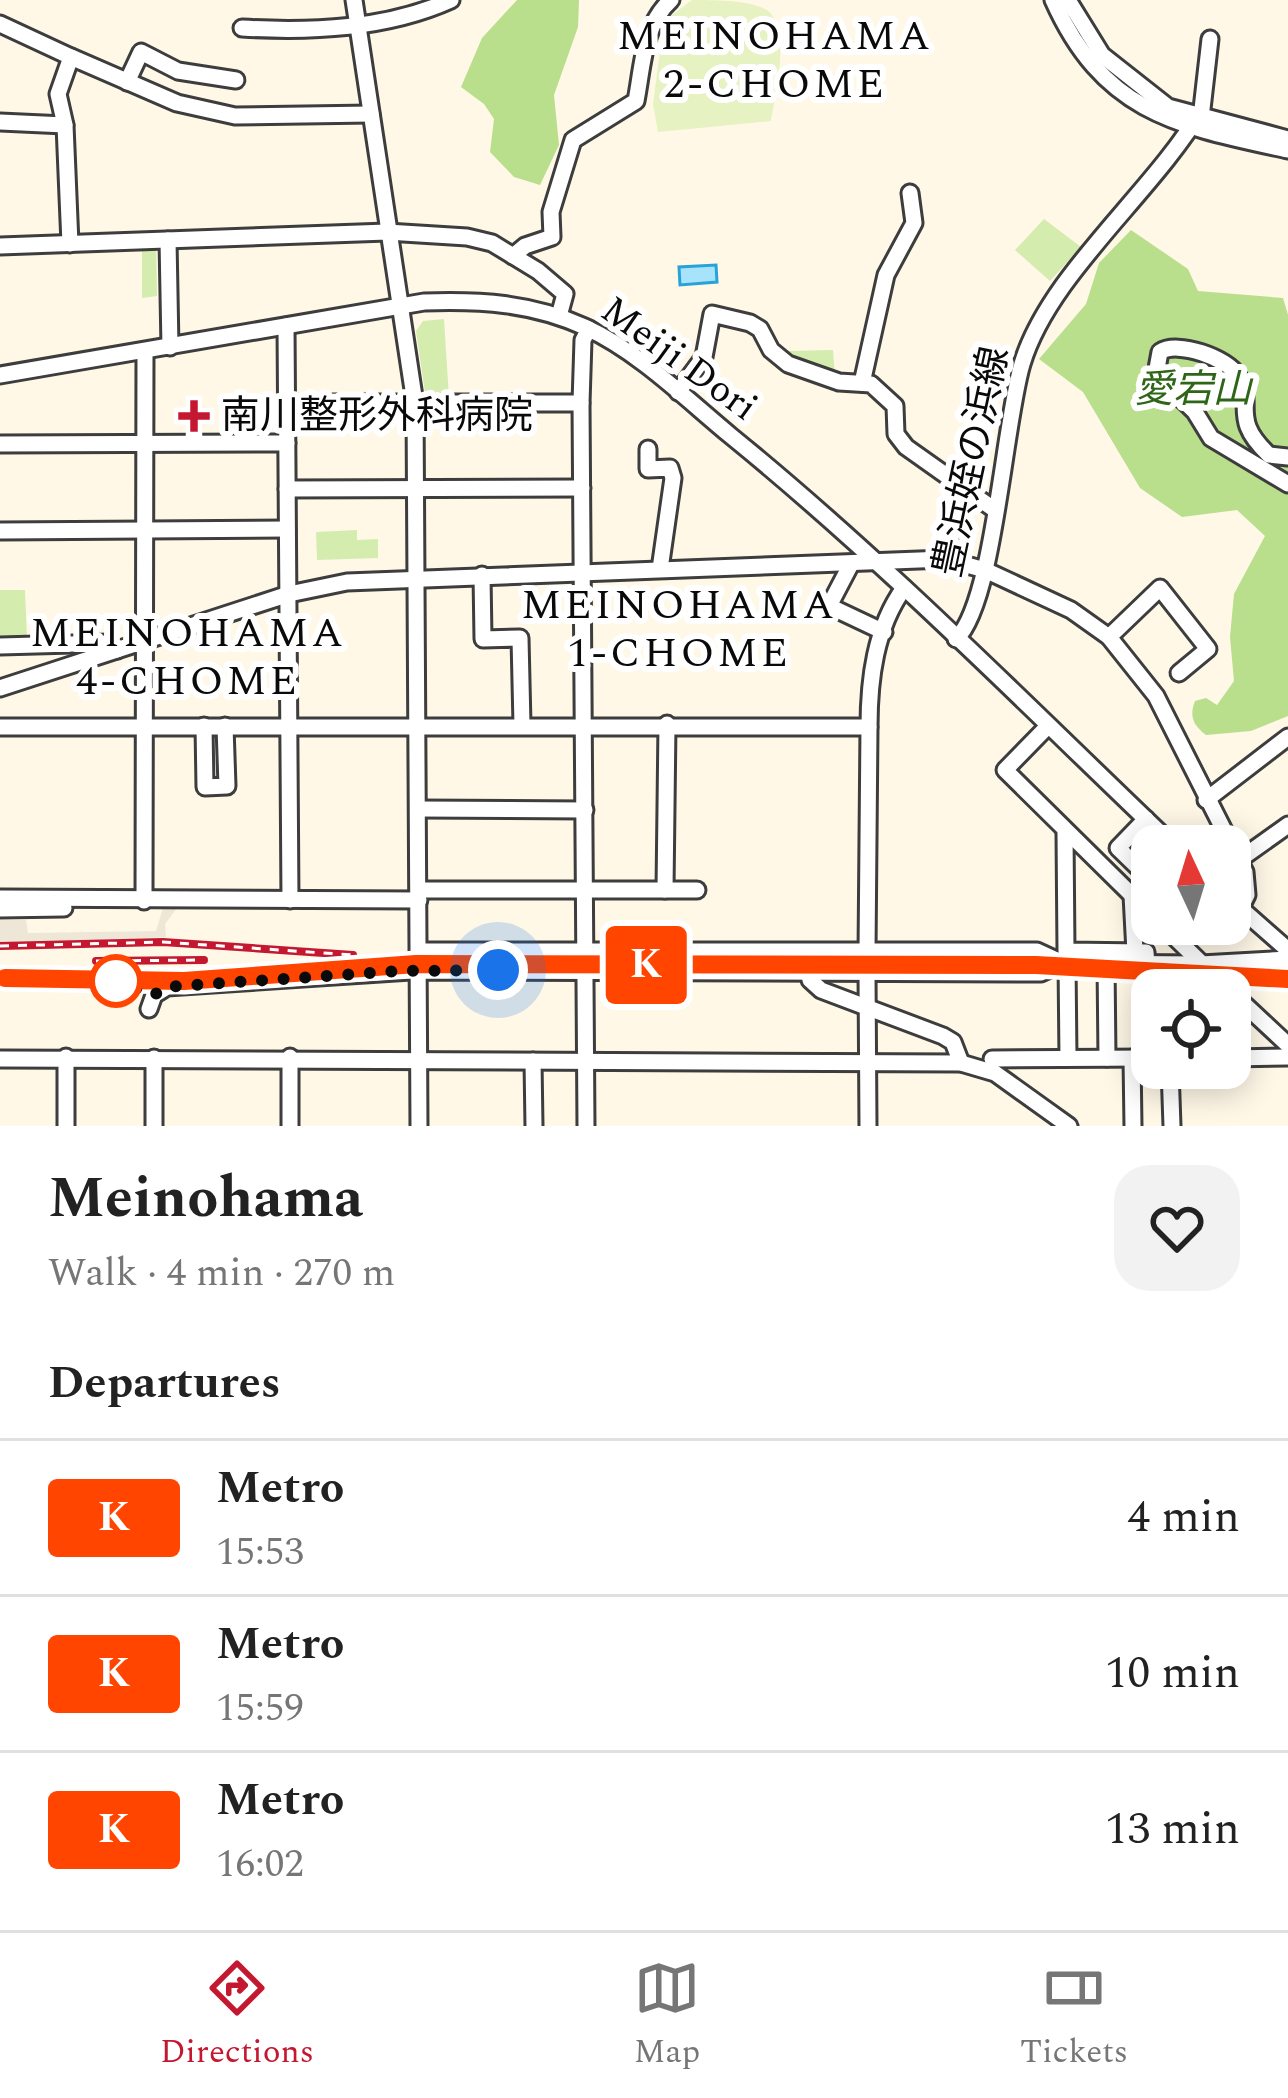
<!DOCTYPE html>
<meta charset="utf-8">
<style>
:root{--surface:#fff;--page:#f2f2f2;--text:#222;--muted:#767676;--line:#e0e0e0;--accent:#c41831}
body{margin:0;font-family:Spectral,"Noto Sans JP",serif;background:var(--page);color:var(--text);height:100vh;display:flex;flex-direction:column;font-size:45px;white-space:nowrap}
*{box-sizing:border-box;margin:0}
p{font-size:39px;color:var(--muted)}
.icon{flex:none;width:66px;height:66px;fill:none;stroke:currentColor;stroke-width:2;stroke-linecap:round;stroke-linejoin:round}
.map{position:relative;height:1126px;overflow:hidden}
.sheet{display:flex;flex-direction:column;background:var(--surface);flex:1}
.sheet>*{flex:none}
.badge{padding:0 24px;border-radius:9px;font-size:42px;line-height:78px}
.needle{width:78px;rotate:356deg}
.controls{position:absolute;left:1131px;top:825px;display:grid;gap:24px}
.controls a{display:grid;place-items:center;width:120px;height:120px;border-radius:24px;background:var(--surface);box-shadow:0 6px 30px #0003;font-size:60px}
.you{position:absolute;width:60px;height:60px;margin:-30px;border:9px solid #fff;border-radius:50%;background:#1a73e8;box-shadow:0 0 0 18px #1a73e833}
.map>.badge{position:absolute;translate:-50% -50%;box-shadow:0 0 0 6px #fff}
h2{padding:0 48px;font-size:45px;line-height:108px}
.round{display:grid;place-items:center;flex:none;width:126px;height:126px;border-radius:36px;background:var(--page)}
.summary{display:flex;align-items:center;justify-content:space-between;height:204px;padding:0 48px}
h1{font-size:57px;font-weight:700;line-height:90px}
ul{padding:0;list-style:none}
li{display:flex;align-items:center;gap:36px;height:156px;padding:0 48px;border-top:3px solid var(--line)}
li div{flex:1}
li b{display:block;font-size:45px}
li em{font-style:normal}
li .badge{min-width:132px;font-weight:700;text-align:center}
.dock{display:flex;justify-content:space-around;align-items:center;height:168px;border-top:3px solid var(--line);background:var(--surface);font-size:33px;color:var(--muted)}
.dock a{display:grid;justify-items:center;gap:6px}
.dock .selected{color:var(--accent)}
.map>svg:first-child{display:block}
.green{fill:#d4ecae}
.forest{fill:#b9de8c}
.pitch{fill:#e6f2c1}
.plaza{fill:#eee6d7}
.water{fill:#a7e4fb;stroke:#28a2d8;stroke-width:3}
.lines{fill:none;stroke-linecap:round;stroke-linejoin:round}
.minor-casing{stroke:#3d3d3d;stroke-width:21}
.minor{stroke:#fff;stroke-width:15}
.rail-casing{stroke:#c41831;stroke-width:8}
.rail{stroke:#fff;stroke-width:3;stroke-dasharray:9;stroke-linecap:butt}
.line-casing{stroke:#fff;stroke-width:27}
.line{stroke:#ff4500;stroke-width:18}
.walk{stroke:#0a0a0a;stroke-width:12;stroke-dasharray:0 21.6}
.poi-dot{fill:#c41831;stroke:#fff;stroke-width:4.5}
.stop-dot{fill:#fff;stroke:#ff4500;stroke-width:6}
.labels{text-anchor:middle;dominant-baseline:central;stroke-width:12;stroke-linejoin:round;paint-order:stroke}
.street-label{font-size:39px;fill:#0a0a0a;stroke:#fff}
.park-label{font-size:39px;font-style:italic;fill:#2e6517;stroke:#fff}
.poi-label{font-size:39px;fill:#0a0a0a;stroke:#fff;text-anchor:start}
.neighbourhood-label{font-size:42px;letter-spacing:3px;fill:#0a0a0a;stroke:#fff}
</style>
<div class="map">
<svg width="1288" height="1126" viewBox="0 0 1288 1126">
<rect width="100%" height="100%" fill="#fff8e7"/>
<g class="green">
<path d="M1044,219l37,28 -31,34 -35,-31z"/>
<path d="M142,241h14l1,55 -15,2z"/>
<path d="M444,319l5,79 -23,1 -10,-68 7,-10z"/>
<path d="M833,350l2,27 -45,-16 -2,-10z"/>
<path d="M357,530v10l21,-1v19l-61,2 -1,-28z"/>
<path d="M0,590h25l2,50h-27z"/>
</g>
<g class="forest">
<path d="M517,0h62l-1,27 -24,68 5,50 -19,40 -26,-8 -24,-25 4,-33 -10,-15 -23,-17 21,-49z"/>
<path d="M1131,230l57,39 10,22 85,7 5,17v401l-37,15 -45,4c-13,-10 -17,-19 -11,-34l11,-3 11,7 17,-24 -4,-44 4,-43 31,-58 -28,-26 -55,7 -42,-29 -57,-96 -44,-33 47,-55 13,-41z"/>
</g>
<path class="pitch" d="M692,0c22,0 57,0 75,10 25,19 8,85 4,111l-113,11 -5,-28 11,-83z"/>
<path class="plaza" d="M163,908h14l-12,16 1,13 -166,8v-25h26l2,13 128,-2z"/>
<path class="water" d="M716,265l1,17 -37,3 -1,-18z"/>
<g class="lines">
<g class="minor-casing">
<g id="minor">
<path d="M354,0l61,403 4,723"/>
<path d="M1053,0c51,114 125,126 235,150"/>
<path d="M1068,0l34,55 66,52 120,32"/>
<path d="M0,24l71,33 -13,37 7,31 5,119"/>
<path d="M242,28c69,4 145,1 209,-28"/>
<path d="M71,57l106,46 58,13 136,-2"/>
<path d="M127,82l14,-30 37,19 58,9"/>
<path d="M0,122l65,3"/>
<path d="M168,240l2,107"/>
<path d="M0,246l387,-14 80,5 25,6 46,28 27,23 -6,22"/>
<path d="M513,256l12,-10 27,-9 -1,-25 22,-72 63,-39c7,-36 7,-76 35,-101"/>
<path d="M286,326l4,574"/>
<path d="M0,375l424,-73c57,-2 108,1 161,25 54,25 100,71 146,109 156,127 297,271 443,410"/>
<path d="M862,383l24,-108 28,-52 -4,-30"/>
<path d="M678,392l26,-35 8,-43 38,9 10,6 11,21 17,14 51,18 32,2 24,22 1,28 10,13 89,63"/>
<path d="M287,403h294"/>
<path d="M0,444l287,-1"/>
<path d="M648,449v20l22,-1 3,10 -13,91"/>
<path d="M1288,457l-19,-2c-40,-38 -13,-49 -31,-79 -10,-18 -61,-36 -78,-24l-4,22 39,38 16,26 77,46"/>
<path d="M287,489l295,-1"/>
<path d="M0,531l287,-2"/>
<path d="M945,559l14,-77"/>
<path d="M851,564l-22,42 55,26"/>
<path d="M482,575l1,64 37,-1 2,87"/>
<path d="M1109,637l51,-49 48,61 -29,24"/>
<path d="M956,639c38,-35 48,-216 66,-275 27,-90 131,-171 180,-255l8,-70"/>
<path d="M0,646l109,-3 8,7"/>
<path d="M0,688l289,-94 58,-12 598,-23 40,11 86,40 38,27 47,59 89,176 2,23 -7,14"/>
<path d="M204,726l1,61 22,-1 -2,-60"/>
<path d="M1048,726l-43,44 147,145"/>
<path d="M0,727h869c0,-47 6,-99 35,-139"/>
<path d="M1206,800l82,-63"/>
<path d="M419,809l166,1"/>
<path d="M1146,819l-28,29 34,33"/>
<path d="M1065,833l1,118 80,1 1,12"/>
<path d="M1239,860l49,-35"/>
<path d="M419,890h278"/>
<path d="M665,890l2,-166"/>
<path d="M1132,895l3,57"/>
<path d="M0,898l419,2"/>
<path d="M1230,899l58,51"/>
<path d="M144,901l1,-550"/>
<path d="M0,909l64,-1"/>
<path d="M1161,924l68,66"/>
<path d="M420,951h617l26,12 138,1 87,-5"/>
<path d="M867,952l2,-225"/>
<path d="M1067,963l1,95"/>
<path d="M1106,963l1,95"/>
<path d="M809,974l1,6 11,10 122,46 10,6 8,21"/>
<path d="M867,974l1,152"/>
<path d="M1230,991l58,54"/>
<path d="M149,1009l5,-14 13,-8 244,-16 630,2 22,-10"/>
<path d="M290,1057v69"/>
<path d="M154,1058v68"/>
<path d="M1132,1058l1,68"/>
<path d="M1230,1058l58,-1"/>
<path d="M0,1059l961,4 34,10 74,53"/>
<path d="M992,1059l160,-1"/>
<path d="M533,1061l1,65"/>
<path d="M1170,1068l2,58"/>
<path d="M66,1126v-69"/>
<path d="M586,1126l-5,-723 2,-63 6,-11"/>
</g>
</g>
<use href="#minor" class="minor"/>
<g class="rail-casing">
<g id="rail">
<path d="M0,946l163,-4 190,13"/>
<path d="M96,961l108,-1"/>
<path d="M0,978l184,3 204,-18 648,2"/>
</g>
</g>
<use href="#rail" class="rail"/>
</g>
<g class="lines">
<g class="line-casing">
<path id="line" d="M5,978l179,3 232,-17 620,1 252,14"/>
</g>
<use href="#line" class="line"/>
<path class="walk" d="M116,981l38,14 12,-8 232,-16 100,-1"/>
</g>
<path class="poi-dot" d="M188 398h12v12h12v12h-12v12h-12v-12h-12v-12h12z"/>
<circle class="stop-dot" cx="116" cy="981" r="24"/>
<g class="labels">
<g class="street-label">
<text transform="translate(679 359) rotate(36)">Meiji Dori</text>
<text transform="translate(972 462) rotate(-78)">豊浜姪の浜線</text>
</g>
<g class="park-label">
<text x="1193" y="390">愛宕山</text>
</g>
<g class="poi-label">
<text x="221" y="416">南川整形外科病院</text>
</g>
<g class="neighbourhood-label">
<text x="775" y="36">MEINOHAMA<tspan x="775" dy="48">2-CHOME</tspan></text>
<text x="679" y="605">MEINOHAMA<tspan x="679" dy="48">1-CHOME</tspan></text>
<text x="188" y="633">MEINOHAMA<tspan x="188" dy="48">4-CHOME</tspan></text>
</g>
</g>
</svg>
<div class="controls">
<a><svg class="needle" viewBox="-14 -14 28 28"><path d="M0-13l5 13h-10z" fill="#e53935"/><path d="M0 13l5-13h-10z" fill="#767676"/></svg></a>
<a><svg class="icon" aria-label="locate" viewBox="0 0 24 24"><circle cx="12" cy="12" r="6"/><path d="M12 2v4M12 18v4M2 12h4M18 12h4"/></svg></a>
</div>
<div class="you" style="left:498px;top:970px"></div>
<b class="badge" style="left:646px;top:965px;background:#ff4500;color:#fff">K</b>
</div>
<section class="sheet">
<div class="summary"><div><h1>Meinohama</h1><p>Walk · 4 min · 270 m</p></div><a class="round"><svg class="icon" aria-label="heart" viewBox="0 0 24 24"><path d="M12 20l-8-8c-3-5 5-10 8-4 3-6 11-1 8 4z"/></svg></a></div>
<h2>Departures</h2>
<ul>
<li><span class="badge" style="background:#ff4500;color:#fff">K</span><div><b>Metro</b><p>15:53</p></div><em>4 min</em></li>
<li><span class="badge" style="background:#ff4500;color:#fff">K</span><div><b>Metro</b><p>15:59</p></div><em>10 min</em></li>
<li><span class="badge" style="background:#ff4500;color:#fff">K</span><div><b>Metro</b><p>16:02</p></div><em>13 min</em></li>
</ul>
</section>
<nav class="dock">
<a class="selected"><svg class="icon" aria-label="directions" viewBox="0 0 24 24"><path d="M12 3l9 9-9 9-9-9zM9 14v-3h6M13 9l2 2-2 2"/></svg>Directions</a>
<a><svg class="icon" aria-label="map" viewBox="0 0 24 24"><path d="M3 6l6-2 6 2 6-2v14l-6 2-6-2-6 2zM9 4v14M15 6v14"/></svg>Map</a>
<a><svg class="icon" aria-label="tickets" viewBox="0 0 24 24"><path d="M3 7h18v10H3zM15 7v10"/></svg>Tickets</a>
</nav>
